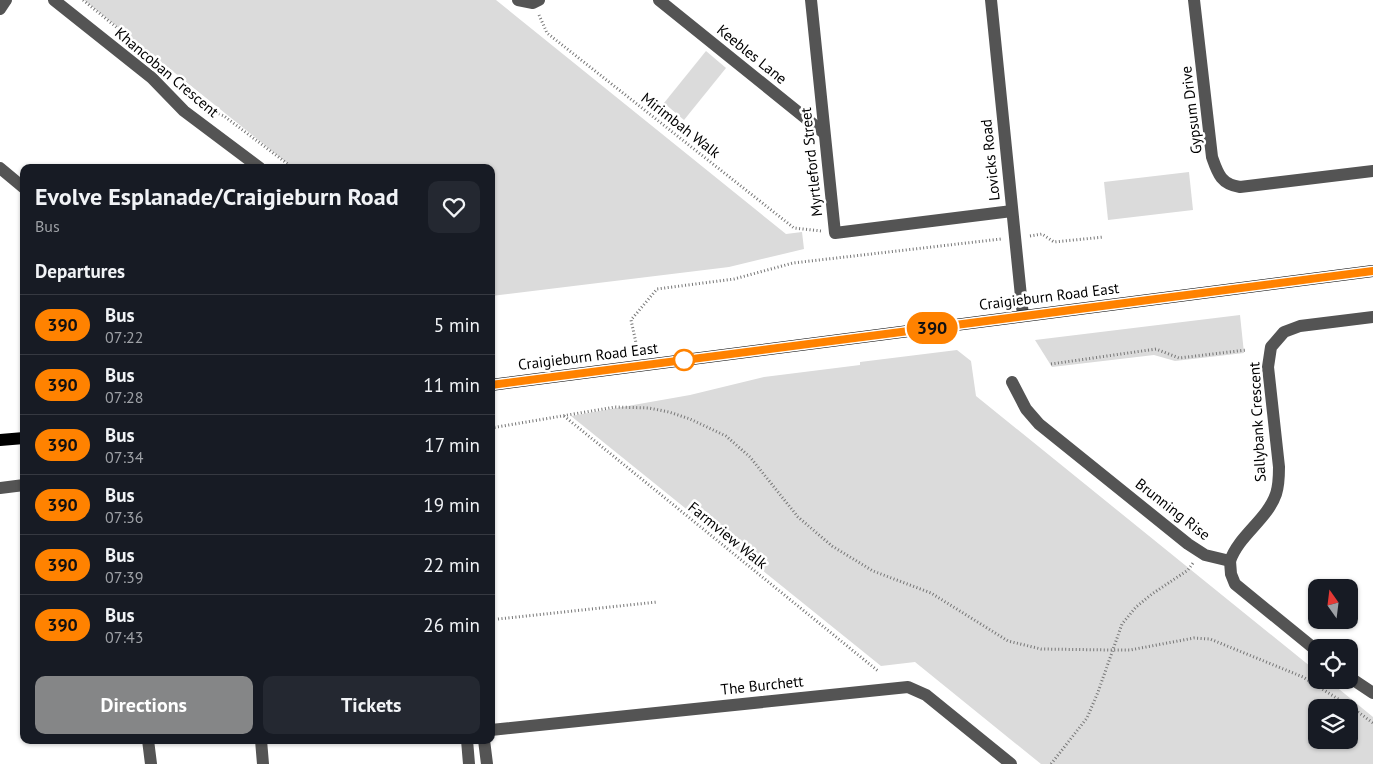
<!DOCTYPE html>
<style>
:root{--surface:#171b24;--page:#242831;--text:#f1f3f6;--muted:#9ea1a6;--line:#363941;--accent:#858687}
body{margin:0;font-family:"PT Sans",sans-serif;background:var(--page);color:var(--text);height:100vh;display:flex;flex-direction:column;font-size:19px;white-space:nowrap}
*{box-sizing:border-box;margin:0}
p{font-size:16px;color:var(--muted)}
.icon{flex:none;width:28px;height:28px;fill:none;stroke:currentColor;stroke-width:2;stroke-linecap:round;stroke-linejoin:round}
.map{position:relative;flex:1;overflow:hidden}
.details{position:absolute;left:20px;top:164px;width:475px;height:580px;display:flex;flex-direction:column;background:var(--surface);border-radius:10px;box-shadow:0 1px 4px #0004}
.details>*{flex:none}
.badge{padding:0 10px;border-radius:16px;font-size:18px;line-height:32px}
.needle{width:32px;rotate:346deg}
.buttons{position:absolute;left:1308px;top:579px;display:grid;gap:10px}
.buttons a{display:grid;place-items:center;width:50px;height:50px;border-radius:10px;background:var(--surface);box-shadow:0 1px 4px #0004;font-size:25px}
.map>.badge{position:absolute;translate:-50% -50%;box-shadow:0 0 0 2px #fff}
h2{padding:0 15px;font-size:19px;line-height:45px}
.round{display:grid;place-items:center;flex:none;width:52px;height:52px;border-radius:10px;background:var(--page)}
.overview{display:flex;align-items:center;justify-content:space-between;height:85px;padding:0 15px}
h1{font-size:24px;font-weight:800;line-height:38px}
.action{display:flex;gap:10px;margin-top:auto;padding:10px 15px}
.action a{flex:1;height:58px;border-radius:10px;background:var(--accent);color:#fff;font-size:20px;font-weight:800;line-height:58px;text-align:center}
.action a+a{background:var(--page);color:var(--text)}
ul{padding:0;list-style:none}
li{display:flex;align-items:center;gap:15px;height:60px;padding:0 15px;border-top:1px solid var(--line)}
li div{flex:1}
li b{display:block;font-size:19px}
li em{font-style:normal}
li .badge{min-width:55px;font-weight:700;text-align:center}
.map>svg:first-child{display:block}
.green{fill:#dbdbdb;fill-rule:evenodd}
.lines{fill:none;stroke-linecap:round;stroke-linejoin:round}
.path{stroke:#767676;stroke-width:3;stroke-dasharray:1 2.5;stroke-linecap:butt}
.minor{stroke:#545454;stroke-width:12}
.major{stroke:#000;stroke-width:12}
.line-casing{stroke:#fff;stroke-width:11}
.line{stroke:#ff8200;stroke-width:8}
.stop-dot{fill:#fff;stroke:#ff8200;stroke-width:2.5}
.labels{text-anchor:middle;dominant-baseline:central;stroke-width:5;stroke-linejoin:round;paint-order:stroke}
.street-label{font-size:15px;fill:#000;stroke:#fff}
</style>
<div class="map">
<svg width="1373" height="764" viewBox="0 0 1373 764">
<rect width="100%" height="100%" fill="#fff"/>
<g class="green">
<path d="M84,0h412l290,234 16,-2 2,17 -75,18 -238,29v-128l-199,-1z"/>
<path d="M706,51l20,17 -42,52 -20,-17z"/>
<path d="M1189,172l4,38 -85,10 -4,-38z"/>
<path d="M1240,315l4,38 -69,8 -21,-6 -102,12 -17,-27z"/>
<path d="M957,350l14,11 5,35 340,275v9h12l45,37v47h-332l-126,-102 -34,4 -310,-250 119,-21 74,-18 96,-12v-3zM1316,708h33v32h-33z"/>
</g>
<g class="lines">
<g class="path">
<path d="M83,0l65,53"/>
<path d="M539,15l8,18 247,195 27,3"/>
<path d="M206,108l18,8 69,52"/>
<path d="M1030,236l12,-2 12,8 50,-5"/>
<path d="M638,352l-7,-32 26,-31 77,-10 59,-16 208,-24"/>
<path d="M1051,364l105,-15 23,9 67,-8"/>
<path d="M564,416l314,255"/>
<path d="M491,428l124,-21 34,1 20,4 21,7 36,17 24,21 48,60 34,29 41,25 58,22 77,48 33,8 71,1h18l64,-12 16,1 93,38 51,32 19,14"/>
<path d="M498,619l159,-17"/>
<path d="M1051,764l36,-46 11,-26 24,-68 14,-17 16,-13 36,-24 5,-7"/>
</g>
<g class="minor">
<path d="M54,0l98,78 32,33 76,57"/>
<path d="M518,0l15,3 6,-3"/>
<path d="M659,0l165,133"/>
<path d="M811,0l24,233 177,-22"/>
<path d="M991,0l32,316"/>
<path d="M1194,0l18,157c6,17 9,27 28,30l133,-16"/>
<path d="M0,9l6,-9"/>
<path d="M0,168l24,20"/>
<path d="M1012,382l14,27 13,15 149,120 17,11 25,6 1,13 4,10 81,66"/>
<path d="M0,488l24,-3"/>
<path d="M1230,561c9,-26 37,-41 46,-67 3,-9 3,-18 3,-27l-11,-100 3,-20 13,-15 16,-6 73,-9"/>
<path d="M1349,677l24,16"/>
<path d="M491,730l417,-43 18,8 85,69"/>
<path d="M148,740l3,24"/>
<path d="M261,740l2,24"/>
<path d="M467,740l2,24"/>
<path d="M484,740l3,24"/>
</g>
<g class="major">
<path d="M491,385l882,-114"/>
<path d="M0,440l24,-2"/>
</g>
</g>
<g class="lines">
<g class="line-casing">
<path id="line" d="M491,385l882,-114"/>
</g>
<use href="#line" class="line"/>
</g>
<circle class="stop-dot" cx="684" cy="360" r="10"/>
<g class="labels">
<g class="street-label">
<text transform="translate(752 54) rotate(39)">Keebles Lane</text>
<text transform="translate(167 72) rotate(40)">Khancoban Crescent</text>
<text transform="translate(1191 110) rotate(-97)">Gypsum Drive</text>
<text transform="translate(681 125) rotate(38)">Mirimbah Walk</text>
<text transform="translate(990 160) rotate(-96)">Lovicks Road</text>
<text transform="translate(811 162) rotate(-96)">Myrtleford Street</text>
<text transform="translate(1049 296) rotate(-7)">Craigieburn Road East</text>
<text transform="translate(588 356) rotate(-7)">Craigieburn Road East</text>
<text transform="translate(1257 422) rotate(-93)">Sallybank Crescent</text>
<text transform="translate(1173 509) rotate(38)">Brunning Rise</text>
<text transform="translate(728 535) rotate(39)">Farmview Walk</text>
<text transform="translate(762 685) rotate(-6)">The Burchett</text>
</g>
</g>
</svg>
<div class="buttons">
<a><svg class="needle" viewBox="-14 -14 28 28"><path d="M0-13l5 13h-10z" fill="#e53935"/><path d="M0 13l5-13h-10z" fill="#9ea1a6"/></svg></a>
<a><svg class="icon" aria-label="locate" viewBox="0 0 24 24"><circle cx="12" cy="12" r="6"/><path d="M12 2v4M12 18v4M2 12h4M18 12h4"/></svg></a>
<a><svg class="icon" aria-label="layers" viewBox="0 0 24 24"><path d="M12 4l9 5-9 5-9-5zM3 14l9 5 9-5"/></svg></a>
</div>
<b class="badge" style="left:932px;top:328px;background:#ff8200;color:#111">390</b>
<section class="details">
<div class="overview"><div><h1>Evolve Esplanade/Craigieburn Road</h1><p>Bus</p></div><a class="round"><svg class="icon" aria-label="heart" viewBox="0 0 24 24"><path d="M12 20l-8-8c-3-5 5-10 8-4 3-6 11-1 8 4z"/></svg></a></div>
<h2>Departures</h2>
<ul>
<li><span class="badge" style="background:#ff8200;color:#111">390</span><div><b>Bus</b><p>07:22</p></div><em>5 min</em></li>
<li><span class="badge" style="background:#ff8200;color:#111">390</span><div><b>Bus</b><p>07:28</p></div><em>11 min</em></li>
<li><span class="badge" style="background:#ff8200;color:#111">390</span><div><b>Bus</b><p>07:34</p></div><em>17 min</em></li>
<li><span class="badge" style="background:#ff8200;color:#111">390</span><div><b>Bus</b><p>07:36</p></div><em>19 min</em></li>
<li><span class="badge" style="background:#ff8200;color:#111">390</span><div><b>Bus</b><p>07:39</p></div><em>22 min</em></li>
<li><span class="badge" style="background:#ff8200;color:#111">390</span><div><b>Bus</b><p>07:43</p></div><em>26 min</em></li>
</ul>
<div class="action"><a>Directions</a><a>Tickets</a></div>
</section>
</div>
